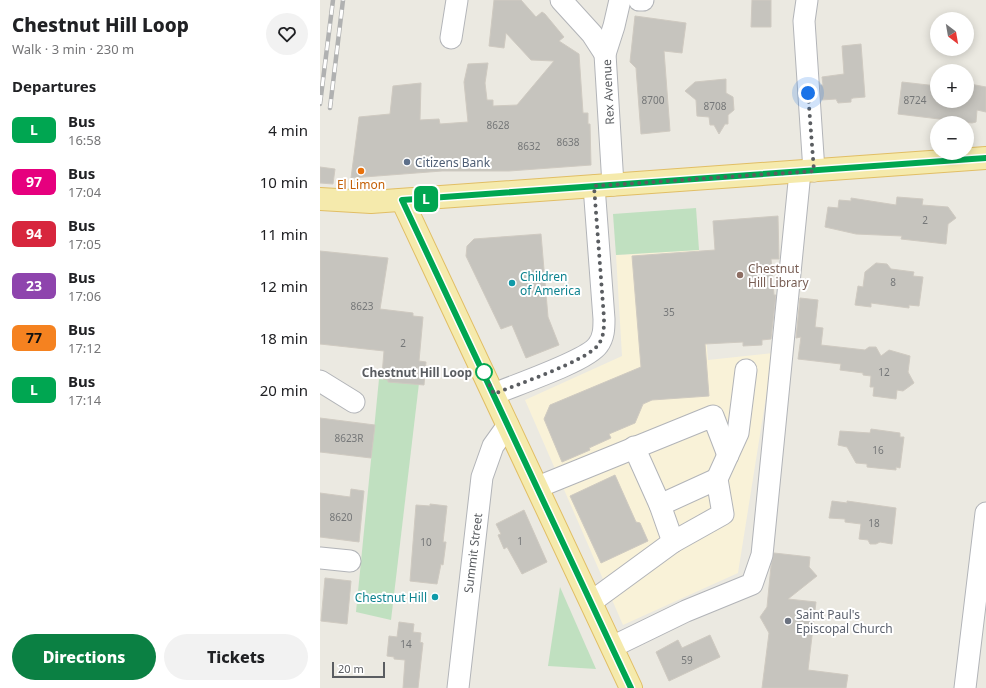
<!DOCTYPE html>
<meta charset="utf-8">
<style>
:root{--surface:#fff;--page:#f2f2f2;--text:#202124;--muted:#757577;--accent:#0b8043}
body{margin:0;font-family:"Noto Sans",sans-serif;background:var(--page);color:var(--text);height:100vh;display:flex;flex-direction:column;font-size:15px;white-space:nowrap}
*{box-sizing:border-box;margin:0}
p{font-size:13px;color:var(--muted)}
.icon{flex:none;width:22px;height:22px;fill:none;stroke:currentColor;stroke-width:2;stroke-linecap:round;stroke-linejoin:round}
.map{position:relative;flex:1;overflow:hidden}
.side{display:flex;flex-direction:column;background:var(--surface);width:320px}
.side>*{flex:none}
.badge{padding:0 8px;border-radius:6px;font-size:14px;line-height:26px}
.needle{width:26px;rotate:149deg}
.tools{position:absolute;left:610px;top:12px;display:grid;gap:8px}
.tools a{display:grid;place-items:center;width:44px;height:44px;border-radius:50%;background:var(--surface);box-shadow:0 2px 10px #0003;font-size:20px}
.scale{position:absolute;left:12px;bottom:10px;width:53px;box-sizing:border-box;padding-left:4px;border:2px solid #5a5d61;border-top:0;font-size:11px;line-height:14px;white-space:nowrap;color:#5a5d61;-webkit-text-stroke:3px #fff;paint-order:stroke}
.you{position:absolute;width:20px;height:20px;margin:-10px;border:3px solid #fff;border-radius:50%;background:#1a73e8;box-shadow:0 0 0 6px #1a73e833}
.map>.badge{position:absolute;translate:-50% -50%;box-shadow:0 0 0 2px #fff}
h2{padding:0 12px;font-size:15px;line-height:36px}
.round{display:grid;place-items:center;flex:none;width:42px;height:42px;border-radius:21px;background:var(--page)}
.head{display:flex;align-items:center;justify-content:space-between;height:68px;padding:0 12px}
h1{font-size:19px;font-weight:800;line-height:30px}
.cta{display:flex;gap:8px;margin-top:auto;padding:8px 12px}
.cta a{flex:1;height:46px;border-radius:24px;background:var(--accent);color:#fff;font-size:16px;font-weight:800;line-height:46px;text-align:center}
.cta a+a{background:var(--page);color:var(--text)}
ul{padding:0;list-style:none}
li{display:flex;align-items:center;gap:12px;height:52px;padding:0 12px}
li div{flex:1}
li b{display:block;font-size:15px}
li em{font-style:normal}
li .badge{min-width:44px;font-weight:700;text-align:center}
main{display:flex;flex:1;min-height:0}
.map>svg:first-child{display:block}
.commercial{fill:#f9f2d8}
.green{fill:#c0e0c0}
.building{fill:#c6c4be;stroke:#cfcac1}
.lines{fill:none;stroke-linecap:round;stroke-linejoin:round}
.minor-casing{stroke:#b2b4b8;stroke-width:23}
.major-casing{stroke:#e1be65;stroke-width:24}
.minor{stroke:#fff;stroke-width:21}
.major{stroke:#f5eaac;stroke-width:22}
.rail-casing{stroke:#b0b1b1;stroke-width:4.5}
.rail{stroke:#fff;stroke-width:3;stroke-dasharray:9;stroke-linecap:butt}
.line-casing{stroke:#fff;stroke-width:9}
.line{stroke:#00a651;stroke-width:6}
.walk{stroke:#5a5d61;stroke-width:4;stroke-dasharray:0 7.2}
.service-dot{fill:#5c6f8a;stroke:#fff;stroke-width:1.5}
.food-dot{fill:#e8710a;stroke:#fff;stroke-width:1.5}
.education-dot{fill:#8d6e63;stroke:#fff;stroke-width:1.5}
.culture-dot{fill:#0f9aa8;stroke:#fff;stroke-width:1.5}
.stop-dot{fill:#fff;stroke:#00a651;stroke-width:2}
.worship-dot{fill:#6b7280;stroke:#fff;stroke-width:1.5}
.labels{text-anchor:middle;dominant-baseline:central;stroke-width:4;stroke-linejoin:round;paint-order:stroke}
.number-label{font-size:10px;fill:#757778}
.street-label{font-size:12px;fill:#5a5d61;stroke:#fff}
.service-label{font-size:12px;fill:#4e5e75;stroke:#fff;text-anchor:start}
.food-label{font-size:12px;fill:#c56008;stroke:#fff}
.education-label{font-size:12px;fill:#785e54;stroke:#fff;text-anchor:start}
.culture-label{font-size:12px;fill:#0d838f;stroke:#fff;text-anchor:start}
.stop-label{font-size:12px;font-weight:bold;fill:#5a5d61;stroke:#fff;text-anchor:end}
.worship-label{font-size:12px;fill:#5b616d;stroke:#fff;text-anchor:start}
</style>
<main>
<section class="side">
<div class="head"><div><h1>Chestnut Hill Loop</h1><p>Walk · 3 min · 230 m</p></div><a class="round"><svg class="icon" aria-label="heart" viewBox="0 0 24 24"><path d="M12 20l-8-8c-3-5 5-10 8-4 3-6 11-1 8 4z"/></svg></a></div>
<h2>Departures</h2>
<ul>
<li><span class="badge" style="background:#00a651;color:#fff">L</span><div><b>Bus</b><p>16:58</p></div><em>4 min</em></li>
<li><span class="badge" style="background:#e6007e;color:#fff">97</span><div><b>Bus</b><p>17:04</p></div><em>10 min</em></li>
<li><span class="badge" style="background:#d7263d;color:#fff">94</span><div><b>Bus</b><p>17:05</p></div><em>11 min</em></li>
<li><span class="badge" style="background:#8e44ad;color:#fff">23</span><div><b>Bus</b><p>17:06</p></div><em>12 min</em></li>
<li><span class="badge" style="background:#f58220;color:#111">77</span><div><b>Bus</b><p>17:12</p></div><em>18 min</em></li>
<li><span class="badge" style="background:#00a651;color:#fff">L</span><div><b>Bus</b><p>17:14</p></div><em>20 min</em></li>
</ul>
<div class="cta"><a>Directions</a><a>Tickets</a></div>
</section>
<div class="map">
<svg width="666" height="688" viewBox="0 0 666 688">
<rect width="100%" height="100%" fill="#ebe9e1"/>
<path class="commercial" d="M379,250l9,110 65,-7 -35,220 -115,52 -98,-225 97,-44 -6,-101z"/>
<g class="green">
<path d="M376,208l3,42 -83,5 -3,-41z"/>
<path d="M59,379l40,4 -28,237 -35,-8z"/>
<path d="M240,587l36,82 -48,-3z"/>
</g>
<g class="building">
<path d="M174,0h27l15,17 6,-5 3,2 19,23 -5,4 20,13 4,59h5v11h2l1,41 -82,6h-67l-91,7 8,-61 31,-3 3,-28 28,-3 -1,37 19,-1 1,5 28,-2 -4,-40 4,-18 20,-1 -3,20 2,17h6v6l24,-1 37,-44 -23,-1 -25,-27 -2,15 -15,-2z"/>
<path d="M432,0h19v27h-20z"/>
<path d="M315,16l51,7 -4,30 -18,-2 6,80 -29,3 -5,-66 -6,-6z"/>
<path d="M541,44l4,53 -12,1 -2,1v3l-13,1 -2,-4 -15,1 -1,-15h3l-1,-8 22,-3 -2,-28z"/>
<path d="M406,79v14l7,4 1,13 -6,5v9h-3l-6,10 -5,-9h-4l-1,-8 -12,-1 -1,-16 -11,-9 10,-9z"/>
<path d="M582,82l35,4v15h30v-11h2l1,-6 16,3v25l-9,-2 -1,12 -4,1 -74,-9z"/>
<path d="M0,167l15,2 -2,15 -13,-1z"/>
<path d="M577,197l26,2 -1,6 26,2 8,11 -8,6 -2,20 -45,-5 1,-3 -46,-2 -31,-7 3,-20 10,1 1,-8 12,1v-3l45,7z"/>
<path d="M458,216l1,43h-8l3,36h2l-5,44 -9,1v5l-19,1v-4l-38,2 4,52 -57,4 -9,4 -8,19 -26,11 2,4 -22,10 1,2 -28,12 -18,-43 6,-14 91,-38 -9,-111 83,-6 -2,-29z"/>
<path d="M221,234l7,83 11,28 -33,13 -14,-33 -11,4 -35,-73 1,-10 7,-7z"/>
<path d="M0,251l68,7 -8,51 33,4v3l10,1 -4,44 7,1 -2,23 -36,-3v-2l-5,-1 1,-4h-2l2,-24 -64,-7z"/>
<path d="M556,263l11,1 4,5 23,3 -1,4 10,1 -4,29 -10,-1v3l-38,-5v4l-16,-2 3,-19 5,1 2,-15z"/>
<path d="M480,298l18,2 -3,27 8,1 -2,17 44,5 4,-3h7l5,9 8,-6 21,6 -2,16 6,11 -11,8 -6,-1 -1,9 -23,-3 1,-9h-4l1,-11 -8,-1v-2l-23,-3 1,-6 -43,-5 3,-22 -5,1z"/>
<path d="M0,418l55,7 -4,33 -51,-6z"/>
<path d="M551,429l29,4v4h4l-4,31 -4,-1v3l-29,-3v-3l-11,-1 -9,-16 -9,-2 2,-14 30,2z"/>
<path d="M295,475l21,47 4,1 8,18 -47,22 -31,-67z"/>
<path d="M31,489l13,2 -5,51 -39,-5v-44l30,4z"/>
<path d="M512,501l15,2v-2l49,7 -4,36 -12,-2 -4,2h-6l-2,-4 -9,-1 2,-15 -16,-2v-3l-16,-1z"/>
<path d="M110,504l17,2 -4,36h3l-3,23 -2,-1 -4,20 -27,-3 6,-76 14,1z"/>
<path d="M204,510l23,52 -25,12 -15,-27 -3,2 -6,-14 3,-1 -5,-10z"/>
<path d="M454,553l36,4 -1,10 8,9 -29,23 28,3 -8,68 40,5 -2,13h-84l7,-55 -9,-16 7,-10 4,-41z"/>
<path d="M5,578l26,3 -4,43 -26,-3z"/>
<path d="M79,622l15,2 -1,8 8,1 -1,9 3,1 -5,45h-15l2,-28 -11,-1v-2l-7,-1 2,-20 8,1z"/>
<path d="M390,635l10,22 -51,24 -13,-29 22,-12 4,8z"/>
</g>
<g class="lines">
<g class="minor-casing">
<g id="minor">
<path d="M241,0l31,34 13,20"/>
<path d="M319,0h4"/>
<path d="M487,0l-3,21 10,150"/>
<path d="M131,38l6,-38"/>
<path d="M293,185l-8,-131 9,-28 6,-26"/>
<path d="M0,381l34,21"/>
<path d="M174,394c21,-9 93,-33 104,-49 6,-8 6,-17 6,-26l-10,-133"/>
<path d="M314,447l26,58 13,37"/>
<path d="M218,487l175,-71 15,39"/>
<path d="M340,505l57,-26"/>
<path d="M0,558l30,3"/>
<path d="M271,602l82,-60 50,-28 -6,-35 21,-46 8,-63"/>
<path d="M292,647l74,-36 66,-27 10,-29 38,-383"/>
<path d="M138,688l24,-211 11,-31 15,-21"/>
<path d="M645,688l21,-175"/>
</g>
</g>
<g class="major-casing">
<g id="major">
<path d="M0,199l51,3 615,-44"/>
<path d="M82,200l229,488"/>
</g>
</g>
<use href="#minor" class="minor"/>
<use href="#major" class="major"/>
<g class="rail-casing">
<g id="rail">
<path d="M0,104l13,-104"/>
<path d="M10,108l13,-108"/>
</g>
</g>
<use href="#rail" class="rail"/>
</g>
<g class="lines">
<g class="line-casing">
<path id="line" d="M311,688l-229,-488 584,-42"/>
</g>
<use href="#line" class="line"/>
<path class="walk" d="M164,372l-2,-3 12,25c21,-9 93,-33 104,-49 6,-8 6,-17 6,-27l-10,-132 220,-15 -6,-78"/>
</g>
<circle class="service-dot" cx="87" cy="162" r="4"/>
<circle class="food-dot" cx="41" cy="171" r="4"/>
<circle class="education-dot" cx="420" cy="275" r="4"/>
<g class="culture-dot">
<circle cx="192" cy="283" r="4"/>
<circle cx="115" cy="597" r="4"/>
</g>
<circle class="stop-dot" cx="164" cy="372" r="8"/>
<circle class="worship-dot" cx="468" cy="621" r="4"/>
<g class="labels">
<g class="number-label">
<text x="333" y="100">8700</text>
<text x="595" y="100">8724</text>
<text x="395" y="106">8708</text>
<text x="178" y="125">8628</text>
<text x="248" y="142">8638</text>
<text x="209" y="146">8632</text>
<text x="605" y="220">2</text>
<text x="573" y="282">8</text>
<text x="42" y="306">8623</text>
<text x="349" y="312">35</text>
<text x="83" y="343">2</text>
<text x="564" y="372">12</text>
<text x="29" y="438">8623R</text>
<text x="558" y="450">16</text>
<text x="21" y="517">8620</text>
<text x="554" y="523">18</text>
<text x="200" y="541">1</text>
<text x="106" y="542">10</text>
<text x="86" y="644">14</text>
<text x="367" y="660">59</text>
</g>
<g class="street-label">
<text transform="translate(288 92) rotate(-93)">Rex Avenue</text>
<text transform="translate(153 553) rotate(-83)">Summit Street</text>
</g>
<g class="service-label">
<text x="95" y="162">Citizens Bank</text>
</g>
<g class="food-label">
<text x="41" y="184">El Limon</text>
</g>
<g class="education-label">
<text x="428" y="268">Chestnut<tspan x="428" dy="14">Hill Library</tspan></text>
</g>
<g class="culture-label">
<text x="200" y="276">Children<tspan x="200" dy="14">of America</tspan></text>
<text x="107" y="597" text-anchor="end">Chestnut Hill</text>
</g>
<g class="stop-label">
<text x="152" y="372">Chestnut Hill Loop</text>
</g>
<g class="worship-label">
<text x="476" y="614">Saint Paul's<tspan x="476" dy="14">Episcopal Church</tspan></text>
</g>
</g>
</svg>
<div class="tools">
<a><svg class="needle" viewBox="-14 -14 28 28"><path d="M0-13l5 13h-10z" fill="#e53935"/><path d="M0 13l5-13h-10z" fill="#757577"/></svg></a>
<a>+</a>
<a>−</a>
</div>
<div class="scale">20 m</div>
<div class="you" style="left:488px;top:93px"></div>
<b class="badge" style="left:106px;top:199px;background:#00a651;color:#fff">L</b>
</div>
</main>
